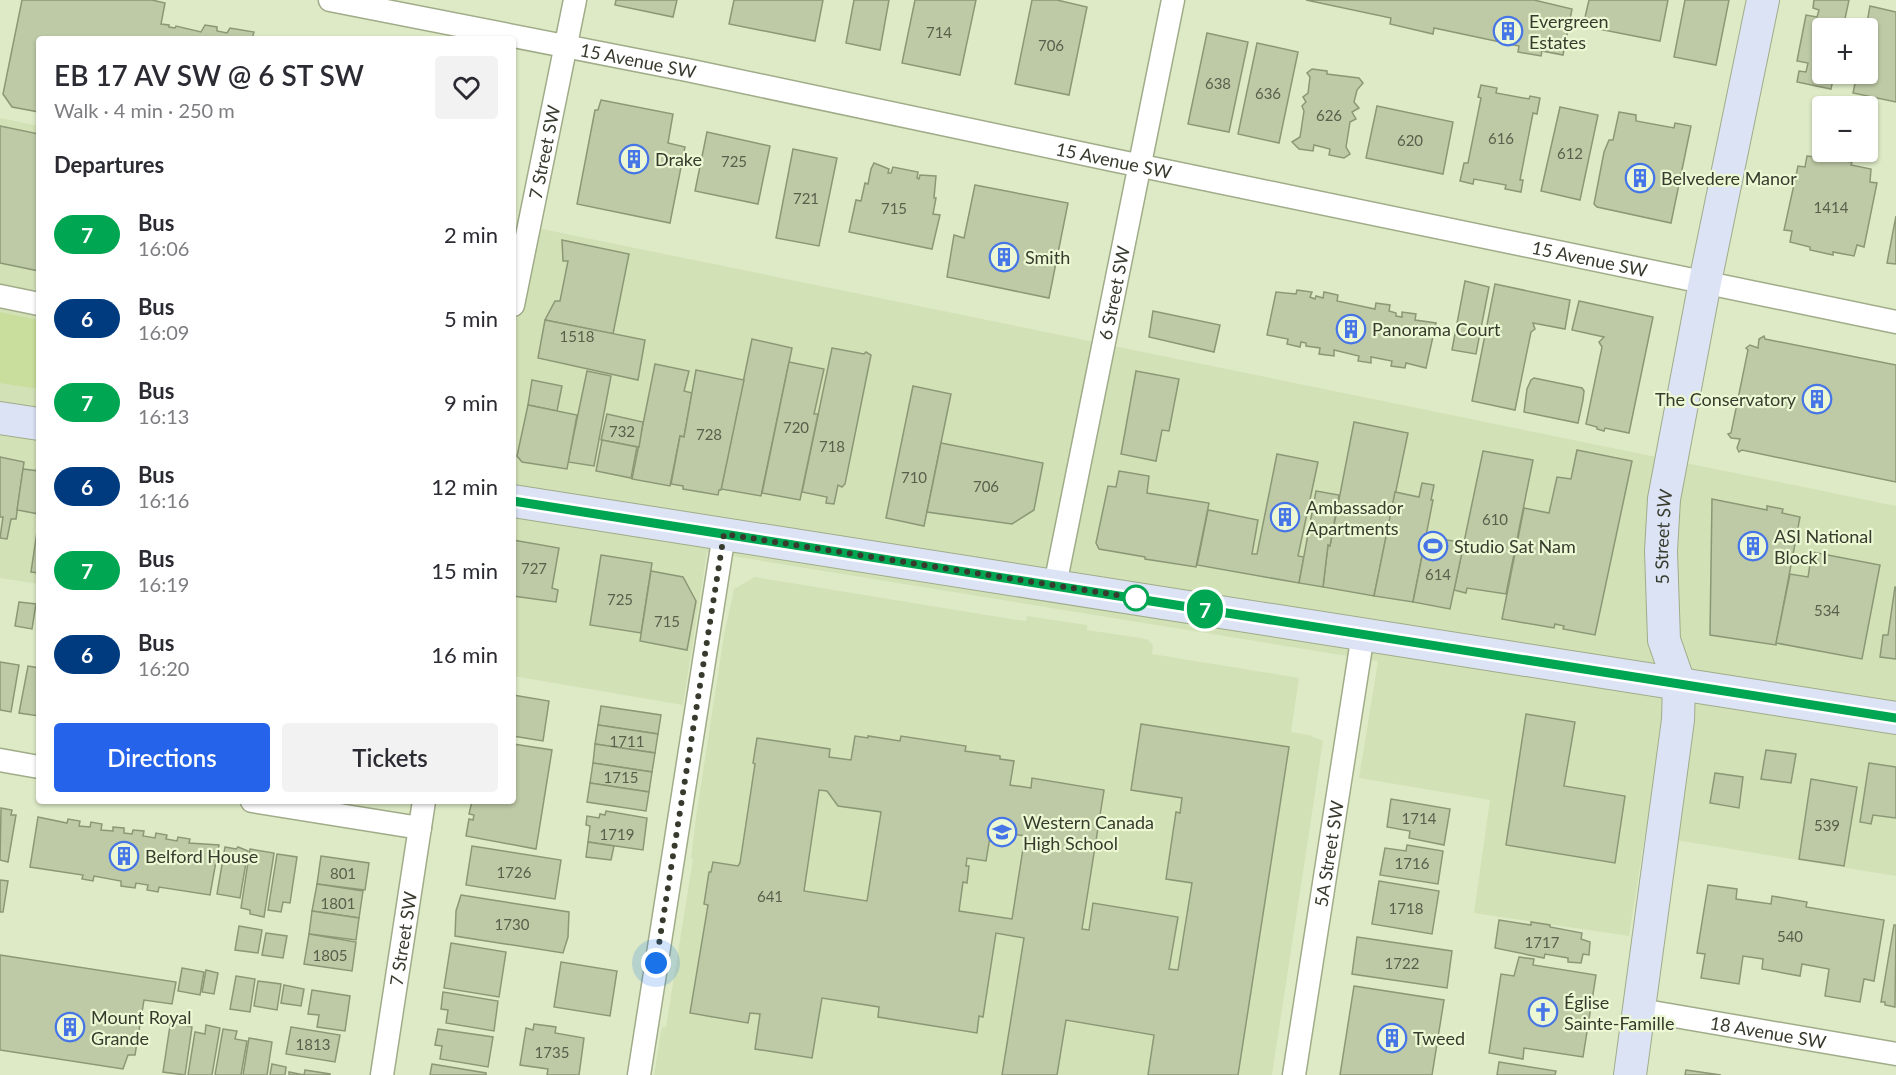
<!DOCTYPE html>
<meta charset="utf-8">
<style>
:root{--surface:#fff;--page:#f2f2f3;--text:#2b2b33;--muted:#7c7c81;--accent:#2563eb}
body{margin:0;font-family:Lato,sans-serif;background:var(--page);color:var(--text);height:100vh;display:flex;flex-direction:column;font-size:22px;white-space:nowrap}
*{box-sizing:border-box;margin:0}
p{font-size:20px;color:var(--muted)}
.icon{flex:none;width:33px;height:33px;fill:none;stroke:currentColor;stroke-width:2;stroke-linecap:round;stroke-linejoin:round}
.map{position:relative;flex:1;overflow:hidden}
.side{position:absolute;left:36px;top:36px;width:480px;height:768px;display:flex;flex-direction:column;background:var(--surface);border-radius:6px;box-shadow:0 2px 4px #0004}
.side>*{flex:none}
.badge{padding:0 12px;border-radius:20px;font-size:21px;line-height:39px}
.fabs{position:absolute;left:1812px;top:18px;display:grid;gap:12px}
.fabs a{display:grid;place-items:center;width:66px;height:66px;border-radius:6px;background:var(--surface);box-shadow:0 2px 4px #0004;font-size:30px}
.you{position:absolute;width:30px;height:30px;margin:-15px;border:4px solid #fff;border-radius:50%;background:#1a73e8;box-shadow:0 0 0 9px #1a73e833}
.map>.badge{position:absolute;translate:-50% -50%;box-shadow:0 0 0 3px #fff}
h2{padding:0 18px;font-size:22px;line-height:54px}
.round{display:grid;place-items:center;flex:none;width:63px;height:63px;border-radius:6px;background:var(--page)}
.overview{display:flex;align-items:center;justify-content:space-between;height:102px;padding:0 18px}
h1{font-size:28px;font-weight:600;line-height:45px}
.action{display:flex;gap:12px;margin-top:auto;padding:12px 18px}
.action a{flex:1;height:69px;border-radius:6px;background:var(--accent);color:#fff;font-size:24px;font-weight:600;line-height:69px;text-align:center}
.action a+a{background:var(--page);color:var(--text)}
ul{padding:0;list-style:none}
li{display:flex;align-items:center;gap:18px;height:84px;padding:0 18px}
li div{flex:1}
li b{display:block;font-size:22px}
li em{font-style:normal}
li .badge{min-width:66px;font-weight:700;text-align:center}
.map>svg:first-child{display:block}
.built{fill:#d3e1b6}
.green{fill:#c9de9c}
.building{fill:#becaa6;stroke:#8c9776;stroke-width:1.5;fill-rule:evenodd}
.lines{fill:none;stroke-linecap:round;stroke-linejoin:round}
.street-casing{stroke:#a0ac89;stroke-width:25}
.secondary-casing{stroke:#a0ac89;stroke-width:34}
.street{stroke:#fff;stroke-width:22}
.secondary{stroke:#dbe3f5;stroke-width:32}
.line-casing{stroke:#fff;stroke-width:14}
.line{stroke:#00a651;stroke-width:9}
.walk{stroke:#373b2d;stroke-width:6;stroke-dasharray:0 10.8}
.stop-dot{fill:#fff;stroke:#00a651;stroke-width:3}
.labels{text-anchor:middle;dominant-baseline:central;stroke-width:4.5;stroke-linejoin:round;paint-order:stroke}
.number-label{font-size:15px;fill:#595f4b}
.poi-label{font-size:18px;fill:#373b2d;stroke:#ebf8d3;text-anchor:start}
.street-label{font-size:18px;fill:#373b2d;stroke:#ebf8d3}
</style>
<div class="map">
<svg width="1896" height="1075" viewBox="0 0 1896 1075">
<rect width="100%" height="100%" fill="#deeac6"/>
<g class="built">
<path d="M0,118l39,8v458l-39,-6z"/>
<path d="M513,223l1383,283v370l-251,-41 -16,101 -155,-23 16,-113 -131,-22 19,-117 -671,-109 -24,153 -170,-29z"/>
<path d="M755,577l256,42 15,2 1,-5 60,9v5l60,9 6,6 -1,9 147,24 -8,54 18,3 14,6 -51,334h-618l7,-44 1,-4h4l27,-168 -2,-1 5,-41 28,-182 10,-46z"/>
</g>
<path class="green" d="M0,312l39,8v69l-39,-6z"/>
<g class="building">
<path d="M22,0h130l13,3 -4,21 8,1v2l6,1 1,-2 25,6 4,-7 12,2v4l10,2 3,-5 24,4 -2,7h-213v73l-27,-5 -9,-13z"/>
<path d="M616,0h61l-4,17 -58,-12z"/>
<path d="M734,0h89l-8,41 -86,-17z"/>
<path d="M854,0h35l-9,50 -34,-7z"/>
<path d="M915,0h61l-16,75 -58,-12z"/>
<path d="M1032,0h25l30,7 -18,88 -54,-11z"/>
<path d="M1306,0h228l38,9 -9,46 -21,-4 -1,5 -23,-4 1,-6 -85,-18 -1,6 -43,-10 1,-6z"/>
<path d="M1589,0h79l-8,41 -77,-15z"/>
<path d="M1685,0h44l-13,65 -42,-8z"/>
<path d="M1814,0h35l-6,28h-21v46h12l-3,15 -34,-7 2,-11 7,1 2,-9 -11,-2 9,-46 11,2 2,-7 -6,-2z"/>
<path d="M1870,6l26,6v90l-43,-9 4,-19h11v-46h-2z"/>
<path d="M1207,33l41,9 -19,90 -41,-8z"/>
<path d="M1257,43l41,9 -19,91 -41,-9z"/>
<path d="M1312,69l15,2v3l32,4 4,5 -6,7 -3,12 5,6 -7,4 4,7 -6,3 -4,25 4,7 -6,4 -15,-3 1,-6 -16,-4 -1,6 -14,-2 -7,-7 8,-5 4,-26 -2,-5 4,-4 -3,-5 5,-4 2,-16 -3,-4z"/>
<path d="M1481,85l16,3 -1,5 33,6 1,-3 10,2 -3,16 -4,-1 -13,67h3l-2,12 -16,-3 1,-4 -32,-6 -1,5 -13,-3 4,-18h4l13,-65 -3,-1z"/>
<path d="M601,100l72,14 -5,29 17,4 -15,76 -93,-19 18,-94h3z"/>
<path d="M1377,106l76,16 -10,52 -77,-16z"/>
<path d="M1560,107l38,8 -18,85 -39,-9z"/>
<path d="M1619,112l17,3v6l38,7 1,-5 16,3 -20,97 -74,-16 -3,-3 10,-52 5,-12h4z"/>
<path d="M0,126l39,8v137l-39,-8z"/>
<path d="M707,132l63,14 -12,58 -63,-13z"/>
<path d="M793,149l44,9 -18,88 -43,-8z"/>
<path d="M1807,156l45,6 -1,3 20,4 -1,13 7,1 -13,64 -7,-2 -3,11 -21,-4v3l-23,-5v-3l-20,-5 2,-11 -8,-1 14,-64 7,1z"/>
<path d="M874,163l15,6 -1,4h3l2,-6 25,5 -1,6 2,1 1,-4 16,1 -2,22h2l-3,16 7,1 -8,34 -83,-17 7,-32 5,1 4,-18 3,1 3,-15z"/>
<path d="M975,185l93,18 -19,95 -102,-21 7,-42 10,3z"/>
<path d="M1896,216v48l-9,-1z"/>
<path d="M562,240l67,14 -16,80 -68,-14 10,-19h5l8,-40h-5z"/>
<path d="M1465,281l24,6 -13,67 -24,-4z"/>
<path d="M1495,284l75,16 -5,29 -32,-6 2,6 -4,3 -16,78 -43,-9z"/>
<path d="M1297,290l15,2 -2,5 5,2 1,-3 7,2 1,-6 14,3 -1,6 38,8 1,-6 14,2 -1,6 7,2v3l6,1v-5l14,2 -1,6 21,3 -10,45 -20,-5 -1,5 -14,-2 1,-5 -21,-4v6l-13,-2 1,-5 -25,-6v6l-15,-2 1,-6 -14,-2v-3l-5,-1 -1,5 -13,-3 1,-5 -21,-4 9,-43 20,2z"/>
<path d="M1579,301l74,16 -24,116 -24,-5 -1,3 -7,-2v-2l-11,-3 16,-77 -3,-5 5,-5 -32,-7z"/>
<path d="M1153,311l67,14 -6,27 -65,-15z"/>
<path d="M545,320l100,20 -7,40 -100,-22z"/>
<path d="M1764,336l1,3 131,26v117l-154,-32 -3,2 -2,-4 3,-9 -9,-1 -3,-4 3,-1 17,-83 -2,-2 4,-3 8,3 1,-9z"/>
<path d="M752,339l40,9 -31,148 -40,-7z"/>
<path d="M832,348l32,6 2,-2 5,3 -26,129 -3,3 -4,-2 -4,19 -8,-1 1,-6 -25,-5z"/>
<path d="M789,362l35,7 -10,45h4l-18,86 -38,-7z"/>
<path d="M655,364l34,7 -5,20 8,2 -8,44 -4,-1 -10,50 -38,-7z"/>
<path d="M696,370l48,10 -23,110h-2l-1,5 -35,-6v-3l-12,-2 9,-48 4,1z"/>
<path d="M587,371l24,5 -17,90 -26,-4z"/>
<path d="M1136,371l43,8 -10,52 -7,-1 -6,31 -35,-7z"/>
<path d="M1534,378l48,10 2,3 -1,9 -5,23 -54,-11 3,-23 4,-9z"/>
<path d="M532,380l30,6 -5,25 -29,-6z"/>
<path d="M913,386l38,8 -27,132 -38,-8z"/>
<path d="M528,405l49,10 -10,54 -45,-7 -5,-6z"/>
<path d="M607,414l36,8 -4,25 -38,-7z"/>
<path d="M1354,422l54,11 -34,163 -51,-9 5,-42 2,1z"/>
<path d="M602,440l35,7 -6,31 -35,-7z"/>
<path d="M941,443l102,20 -9,47 -22,14 -85,-12z"/>
<path d="M1577,450l55,11 -37,174 -32,-6 1,-3 -9,-2 -1,4 -52,-9 22,-111 25,5 8,-36 14,2z"/>
<path d="M1483,451l50,9 -27,134 -39,-6 -1,5 -12,-3z"/>
<path d="M1277,454l41,8 -20,94 6,1 -5,26 -102,-18 11,-55 50,10 -6,34h5z"/>
<path d="M0,457l24,5 -8,57h-5l-4,20 -7,-1 3,-21h-3z"/>
<path d="M23,469l16,2v43l-22,-4z"/>
<path d="M1119,471l30,5 -2,17 62,10 -13,64 -51,-8v-2l-46,-8 -3,-6 12,-57 8,1z"/>
<path d="M1422,483l12,2 -3,15h2l-20,102 -39,-6 21,-104 24,5z"/>
<path d="M1316,491l23,4 -9,51 -2,-1 -5,42 -24,-4z"/>
<path d="M1712,499l55,11v-4l16,3 -1,4 18,4 -24,128 -66,-10z"/>
<path d="M39,518v55l-8,-1z"/>
<path d="M1426,536l38,7 -14,66 -37,-7z"/>
<path d="M513,540l46,8 -7,40 6,2 -2,12 -43,-6z"/>
<path d="M1812,552l68,13 -18,94 -86,-16 14,-69 18,3z"/>
<path d="M601,555l51,8 -11,70 -51,-8z"/>
<path d="M651,571l32,6 13,24 -9,49 -47,-9z"/>
<path d="M1895,587h1v72l-16,-2 3,-22h5z"/>
<path d="M19,602l17,2 -4,25 -17,-3z"/>
<path d="M0,662l19,3 -8,47 -11,-2z"/>
<path d="M28,666l11,2v48l-20,-3z"/>
<path d="M513,695l36,6 -6,40 -30,-5z"/>
<path d="M601,706l60,9 -3,19 -60,-9z"/>
<path d="M1526,714l49,8 -11,64 61,10 -10,67 -109,-18z"/>
<path d="M1141,724l148,23 -51,328h-90l6,-40 -88,-15 -9,55h-55l22,-137 -28,-5 -13,84 -4,-1 -2,17 -99,-16 1,-10 -57,-9 -10,60 -57,-9 5,-35 -10,-1 -2,10 -58,-10 18,-108 -4,-1 5,-32h2l2,-10 25,4 2,-3 15,-99 -2,-1 4,-25 73,11 -1,8 22,3 4,-24 13,2v-2l32,5 1,-5 65,10 -1,5 35,5v3l14,2 -4,24 21,3 1,-10 72,12 -22,139 7,1 4,-27 85,14 -9,52 9,1 14,-87 -26,-4 10,-67 4,1 2,-15 -51,-8zM819,790l8,1 11,15 43,6 -14,89 -63,-10zM1014,825l-2,9 13,2 -13,83 -53,-8 4,-29 4,1 2,-17h-3l1,-8 19,3 5,-30 13,2z"/>
<path d="M598,725l60,9 -3,19 -60,-9z"/>
<path d="M513,744l39,6 -16,99 -70,-13 3,-17 4,1 1,-5 -5,-1 3,-13h41z"/>
<path d="M595,744l60,9 -3,19 -59,-9z"/>
<path d="M1766,750l30,4 -5,29 -30,-4z"/>
<path d="M593,763l59,9 -3,20 -59,-9z"/>
<path d="M1869,763l27,4v51l-23,-3 -2,9 -11,-2z"/>
<path d="M1715,773l28,4 -4,31 -29,-5z"/>
<path d="M1811,779l46,8 -13,79 -45,-7z"/>
<path d="M590,783l59,9 -3,19 -59,-9z"/>
<path d="M1391,799l59,10 -6,36 -35,-7 1,-7 -23,-4z"/>
<path d="M1,808l11,2 -1,5h5l-8,47 -8,-2z"/>
<path d="M606,811l41,7 -4,32 -55,-8 2,-16 -4,-1 1,-9 12,2 1,-4 5,1z"/>
<path d="M38,817l29,6 1,-4 12,2 -1,5 11,1 1,-5 11,2 -1,6 12,1v-4l11,1v5l8,1 1,-4 11,1 -1,5 12,2 1,-5 11,2 -1,4 11,2 1,-4 12,2 -1,4 30,2 -9,50 -51,-8 -1,5 -11,-2 1,-5 -12,-2 -1,5 -14,-2v-5l-27,-5 -1,5 -11,-2 1,-4 -53,-8z"/>
<path d="M588,842l26,4 -3,14 -25,-3z"/>
<path d="M1407,845l36,6 -5,33 -58,-9 5,-27 21,3z"/>
<path d="M472,846l89,14 -6,39 -89,-14z"/>
<path d="M225,847l11,2 2,-2 10,4 -8,47 -23,-4z"/>
<path d="M250,849l24,4 -10,64 -14,-3v-4l-9,-2z"/>
<path d="M277,854l20,3 -7,46 -7,-1 -2,10 -13,-2z"/>
<path d="M321,856l48,7 -4,27 -48,-6z"/>
<path d="M0,880l8,1 -5,31h-3z"/>
<path d="M1379,881l60,10 -7,43 -60,-10z"/>
<path d="M317,884l46,7 -4,27 -47,-7z"/>
<path d="M1708,885l29,4 -1,10 35,5 1,-8 35,6 -1,5 78,13 -10,61 -10,-2 -4,23 -35,-6 4,-27 -27,-5 -2,12 -38,-7 1,-10 -20,-3 -4,28 -38,-6 4,-24 -8,-1z"/>
<path d="M461,895l108,17 -1,25 -5,16 -108,-17 1,-25z"/>
<path d="M312,911l47,7 -3,22 -47,-6z"/>
<path d="M1499,920l32,5v-3l19,3v2l32,6 -1,6 9,3 -1,13 -6,-1 -2,9 -13,-1v-4l-23,-4 -1,4 -49,-10z"/>
<path d="M1894,925h2l-1,82 -10,-2v-3h-4z"/>
<path d="M239,926l23,4 -4,23 -23,-3z"/>
<path d="M266,933l21,3 -4,22 -21,-3z"/>
<path d="M309,934l47,8 -4,29 -48,-7z"/>
<path d="M1357,937l95,14 -5,37 -95,-14z"/>
<path d="M451,943l55,9 -7,45 -55,-9z"/>
<path d="M0,955l176,27 -4,22 -28,-4 -9,55h-7l-5,14 -123,-19z"/>
<path d="M1519,957l15,2 -1,6 63,10 -13,82 -59,-9 -1,11 -34,-6 12,-79 13,2z"/>
<path d="M561,962l56,9 -7,45 -56,-9z"/>
<path d="M182,968l22,4 -4,23 -22,-4z"/>
<path d="M206,970l12,3 -4,21 -12,-2z"/>
<path d="M236,976l19,3 -5,33 -20,-3z"/>
<path d="M258,981l23,3 -4,26 -23,-4z"/>
<path d="M284,985l20,4 -3,17 -20,-3z"/>
<path d="M1354,986l90,14 -12,75h-92z"/>
<path d="M312,990l38,6 -5,35 -28,-4 2,-12 -11,-1z"/>
<path d="M443,992l55,9 -4,30 -48,-8 2,-13 -7,-1z"/>
<path d="M171,1019l12,2v4l9,2 -7,48 -22,-3z"/>
<path d="M534,1024l22,3 -1,6 29,5 -5,37h-32l1,-6 -28,-4 6,-37 7,2z"/>
<path d="M206,1025l14,3 -8,47h-24l7,-43 10,2z"/>
<path d="M291,1027l49,8 -5,27 -49,-8z"/>
<path d="M223,1029l14,2 -2,8 12,2 -6,34h-26z"/>
<path d="M438,1029l55,8 -5,30 -48,-8 2,-13 -7,-1z"/>
<path d="M249,1038l23,4 -5,33h-24z"/>
<path d="M1499,1062l57,9 -1,4h-58z"/>
<path d="M272,1064l14,3 -1,8h-15z"/>
<path d="M432,1064l54,9v2h-56z"/>
<path d="M305,1070l25,4v1h-41v-3l15,3z"/>
<path d="M1686,1070l35,5h-36z"/>
</g>
<g class="lines">
<g class="street-casing">
<g id="street">
<path id="s1" d="M330,0l357,70 421,89 788,163"/>
<path d="M0,296l39,8"/>
<path id="s2" d="M513,305l62,-305"/>
<path id="s3" d="M1055,585l118,-585"/>
<path d="M0,760l39,7"/>
<path d="M252,801l168,27"/>
<path id="s4" d="M1640,1010l256,44"/>
<path id="s5" d="M382,1075l42,-274"/>
<path d="M639,1075l85,-541"/>
<path id="s6" d="M1294,1075l69,-441"/>
</g>
</g>
<g class="secondary-casing">
<g id="secondary">
<path d="M0,418l39,6"/>
<path d="M513,501l1383,217"/>
<path id="s7" d="M1630,1075l48,-355 1,-37 -15,-43 -3,-89 3,-52 41,-217 58,-282"/>
</g>
</g>
<use href="#street" class="street"/>
<use href="#secondary" class="secondary"/>
</g>
<g class="lines">
<g class="line-casing">
<path id="line" d="M513,501l1383,217"/>
</g>
<use href="#line" class="line"/>
<path class="walk" d="M656,963l68,-429 412,64"/>
</g>
<defs>
<g id="building-ring" transform="scale(1.5)"><circle r="9.5" fill="#ebf8d3" stroke="#4675e7" stroke-width="1.5"/><path d="M-4-6H4V6H1V3H-1V6H-4ZM-2.5-4.3h1.7v1.8h-1.7ZM.8-4.3h1.7v1.8H.8ZM-2.5-1h1.7V.8h-1.7ZM.8-1h1.7V.8H.8Z" fill="#4675e7"/></g>
<g id="stadium-ring" transform="scale(1.5)"><circle r="9.5" fill="#ebf8d3" stroke="#4675e7" stroke-width="1.5"/><path d="M0-5a6.5 5 0 1 0 0 10a6.5 5 0 1 0 0-10ZM-3.5-1.8h7v3.6h-7Z" fill="#4675e7"/></g>
<g id="school-ring" transform="scale(1.5)"><circle r="9.5" fill="#ebf8d3" stroke="#4675e7" stroke-width="1.5"/><path d="M0-5L7-2L0 1L-7-2ZM-4 1L0 2.5L4 1V4Q0 6-4 4Z" fill="#4675e7"/></g>
<g id="church-ring" transform="scale(1.5)"><circle r="9.5" fill="#ebf8d3" stroke="#4675e7" stroke-width="1.5"/><path d="M-1.2-6h2.4v3.5h3.3v2.4h-3.3V6h-2.4V-.1h-3.3v-2.4h3.3Z" fill="#4675e7"/></g>
</defs>
<g fill-rule="evenodd">
<use href="#building-ring" x="1508" y="31"/>
<use href="#building-ring" x="634" y="159"/>
<use href="#building-ring" x="1640" y="178"/>
<use href="#building-ring" x="1004" y="257"/>
<use href="#building-ring" x="1351" y="329"/>
<use href="#building-ring" x="1817" y="399"/>
<use href="#building-ring" x="1285" y="517"/>
<use href="#stadium-ring" x="1433" y="546"/>
<use href="#building-ring" x="1753" y="546"/>
<use href="#school-ring" x="1002" y="832"/>
<use href="#building-ring" x="124" y="856"/>
<use href="#church-ring" x="1543" y="1012"/>
<use href="#building-ring" x="70" y="1027"/>
<use href="#building-ring" x="1392" y="1038"/>
</g>
<circle class="stop-dot" cx="1136" cy="598" r="12"/>
<g class="labels">
<g class="number-label">
<text x="939" y="32">714</text>
<text x="1051" y="45">706</text>
<text x="1218" y="83">638</text>
<text x="1268" y="93">636</text>
<text x="1329" y="115">626</text>
<text x="1501" y="138">616</text>
<text x="1410" y="140">620</text>
<text x="1570" y="153">612</text>
<text x="734" y="161">725</text>
<text x="806" y="198">721</text>
<text x="1831" y="207">1414</text>
<text x="894" y="208">715</text>
<text x="577" y="336">1518</text>
<text x="796" y="427">720</text>
<text x="622" y="431">732</text>
<text x="709" y="434">728</text>
<text x="832" y="446">718</text>
<text x="914" y="477">710</text>
<text x="986" y="486">706</text>
<text x="1495" y="519">610</text>
<text x="534" y="568">727</text>
<text x="1438" y="574">614</text>
<text x="620" y="599">725</text>
<text x="1827" y="610">534</text>
<text x="667" y="621">715</text>
<text x="627" y="741">1711</text>
<text x="621" y="777">1715</text>
<text x="1419" y="818">1714</text>
<text x="1827" y="825">539</text>
<text x="617" y="834">1719</text>
<text x="1412" y="863">1716</text>
<text x="514" y="872">1726</text>
<text x="343" y="873">801</text>
<text x="770" y="896">641</text>
<text x="338" y="903">1801</text>
<text x="1406" y="908">1718</text>
<text x="512" y="924">1730</text>
<text x="1790" y="936">540</text>
<text x="1542" y="942">1717</text>
<text x="330" y="955">1805</text>
<text x="1402" y="963">1722</text>
<text x="313" y="1044">1813</text>
<text x="552" y="1052">1735</text>
</g>
<g class="poi-label">
<text x="1529" y="21">Evergreen<tspan x="1529" dy="21">Estates</tspan></text>
<text x="655" y="159">Drake</text>
<text x="1661" y="178">Belvedere Manor</text>
<text x="1025" y="257">Smith</text>
<text x="1372" y="329">Panorama Court</text>
<text x="1796" y="399" text-anchor="end">The Conservatory</text>
<text x="1306" y="507">Ambassador<tspan x="1306" dy="21">Apartments</tspan></text>
<text x="1774" y="536">ASI National<tspan x="1774" dy="21">Block I</tspan></text>
<text x="1454" y="546">Studio Sat Nam</text>
<text x="1023" y="822">Western Canada<tspan x="1023" dy="21">High School</tspan></text>
<text x="145" y="856">Belford House</text>
<text x="1564" y="1002">Église<tspan x="1564" dy="21">Sainte-Famille</tspan></text>
<text x="91" y="1017">Mount Royal<tspan x="91" dy="21">Grande</tspan></text>
<text x="1413" y="1038">Tweed</text>
</g>
<g class="street-label">
<text stroke="none"><textPath href="#s1" startOffset="314">15 Avenue SW</textPath></text>
<text stroke="none"><textPath href="#s2" startOffset="156">7 Street SW</textPath></text>
<text stroke="none"><textPath href="#s1" startOffset="800">15 Avenue SW</textPath></text>
<text stroke="none"><textPath href="#s1" startOffset="1286">15 Avenue SW</textPath></text>
<text stroke="none"><textPath href="#s3" startOffset="298">6 Street SW</textPath></text>
<text stroke="none"><textPath href="#s7" startOffset="544">5 Street SW</textPath></text>
<text stroke="none"><textPath href="#s6" startOffset="224">5A Street SW</textPath></text>
<text stroke="none"><textPath href="#s5" startOffset="138">7 Street SW</textPath></text>
<text stroke="none"><textPath href="#s4" startOffset="130">18 Avenue SW</textPath></text>
</g>
</g>
</svg>
<div class="fabs">
<a>+</a>
<a>−</a>
</div>
<div class="you" style="left:656px;top:963px"></div>
<b class="badge" style="left:1205px;top:609px;background:#00a651;color:#fff">7</b>
<section class="side">
<div class="overview"><div><h1>EB 17 AV SW @ 6 ST SW</h1><p>Walk · 4 min · 250 m</p></div><a class="round"><svg class="icon" aria-label="heart" viewBox="0 0 24 24"><path d="M12 20l-8-8c-3-5 5-10 8-4 3-6 11-1 8 4z"/></svg></a></div>
<h2>Departures</h2>
<ul>
<li><span class="badge" style="background:#00a651;color:#fff">7</span><div><b>Bus</b><p>16:06</p></div><em>2 min</em></li>
<li><span class="badge" style="background:#003b80;color:#fff">6</span><div><b>Bus</b><p>16:09</p></div><em>5 min</em></li>
<li><span class="badge" style="background:#00a651;color:#fff">7</span><div><b>Bus</b><p>16:13</p></div><em>9 min</em></li>
<li><span class="badge" style="background:#003b80;color:#fff">6</span><div><b>Bus</b><p>16:16</p></div><em>12 min</em></li>
<li><span class="badge" style="background:#00a651;color:#fff">7</span><div><b>Bus</b><p>16:19</p></div><em>15 min</em></li>
<li><span class="badge" style="background:#003b80;color:#fff">6</span><div><b>Bus</b><p>16:20</p></div><em>16 min</em></li>
</ul>
<div class="action"><a>Directions</a><a>Tickets</a></div>
</section>
</div>
